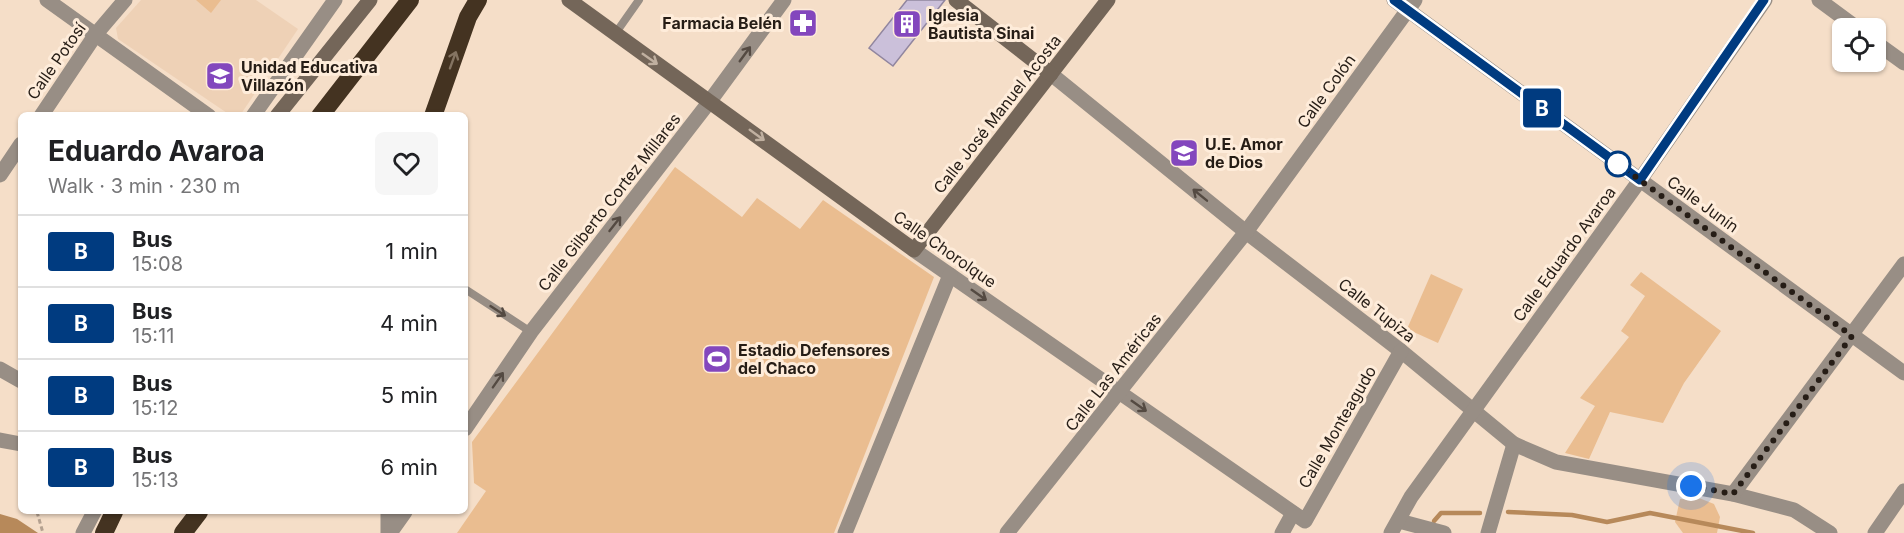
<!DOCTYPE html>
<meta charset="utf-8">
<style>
:root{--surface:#fff;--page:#f6f6f6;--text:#202124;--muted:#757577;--line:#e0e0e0}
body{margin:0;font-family:Inter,sans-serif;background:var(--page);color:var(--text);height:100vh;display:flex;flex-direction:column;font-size:22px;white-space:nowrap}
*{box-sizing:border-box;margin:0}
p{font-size:20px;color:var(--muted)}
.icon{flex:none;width:33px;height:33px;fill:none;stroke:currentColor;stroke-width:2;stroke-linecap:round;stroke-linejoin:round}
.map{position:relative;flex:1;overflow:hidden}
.side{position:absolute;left:18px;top:112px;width:450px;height:402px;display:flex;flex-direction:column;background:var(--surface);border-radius:9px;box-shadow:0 2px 4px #0004}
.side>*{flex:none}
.badge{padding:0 12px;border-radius:4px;font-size:21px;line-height:39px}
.tools{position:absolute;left:1832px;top:18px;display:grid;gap:12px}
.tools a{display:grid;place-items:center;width:54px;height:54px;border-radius:9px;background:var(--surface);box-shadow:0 2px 4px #0004;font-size:30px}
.you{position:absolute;width:30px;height:30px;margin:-15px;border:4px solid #fff;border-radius:50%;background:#1a73e8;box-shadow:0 0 0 9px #1a73e833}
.map>.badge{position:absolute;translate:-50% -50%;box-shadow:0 0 0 3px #fff}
.round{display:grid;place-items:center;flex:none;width:63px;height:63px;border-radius:9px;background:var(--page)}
.head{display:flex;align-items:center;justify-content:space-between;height:102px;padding:0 30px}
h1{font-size:28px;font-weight:700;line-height:45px}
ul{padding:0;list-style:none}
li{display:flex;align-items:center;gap:18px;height:72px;padding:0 30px;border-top:2px solid var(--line)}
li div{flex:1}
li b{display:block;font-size:22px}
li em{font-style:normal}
li .badge{min-width:66px;font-weight:700;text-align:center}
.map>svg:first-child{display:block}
.built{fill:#eed1b6}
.green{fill:#eabd90}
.water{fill:#b7895a}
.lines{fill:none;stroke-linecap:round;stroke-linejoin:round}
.stream{stroke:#b7895a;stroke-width:4.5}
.building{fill:#cbc0da;stroke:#91869f;stroke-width:1.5}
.path{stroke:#b4a190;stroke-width:3;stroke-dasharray:4.5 3;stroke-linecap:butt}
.lane{stroke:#988e85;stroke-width:8}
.street{stroke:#988e85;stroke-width:15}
.secondary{stroke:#746659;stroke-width:15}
.highway{stroke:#443321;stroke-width:18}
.oneway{stroke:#544a42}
.oneway2{stroke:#c0b0a0}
.oneway3{stroke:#857462}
.line-casing{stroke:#fff;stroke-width:14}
.line{stroke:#003b80;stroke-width:9}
.walk{stroke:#261d16;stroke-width:6;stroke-dasharray:0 10.8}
.stop-dot{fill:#fff;stroke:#003b80;stroke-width:3}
.labels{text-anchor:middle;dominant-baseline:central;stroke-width:6;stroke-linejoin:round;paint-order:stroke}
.poi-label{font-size:16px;font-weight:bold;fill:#261d16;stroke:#feecda;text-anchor:start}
.street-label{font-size:16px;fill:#261d16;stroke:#feecda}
</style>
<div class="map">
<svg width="1904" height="533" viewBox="0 0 1904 533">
<rect width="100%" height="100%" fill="#f5dec8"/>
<path class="built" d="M141,0h115l42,29 -57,85 -11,1 -112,-76 -2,-11z"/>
<g class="green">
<path d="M196,0h25l-10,13z"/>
<path d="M675,167l67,50 15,-19 43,31 23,-29 111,77 -100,256h-377l29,-42 -12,-8 -2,-41z"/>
<path d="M1641,272l80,59 -37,52 -21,40 -53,-11 -21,47 -24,-6 30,-47 -15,-8 49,-61 -8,-6 24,-35 -15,-11z"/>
<path d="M1431,274l32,15 -25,54 -31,-14z"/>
<path d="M1699,498l15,6 6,13 -3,16h-34l-8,-11 5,-23z"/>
</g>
<path class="water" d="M0,514l17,5 21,14h-38z"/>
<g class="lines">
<g class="stream">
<path d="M1508,512l64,3 35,7 43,-9 103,20"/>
<path d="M1434,521l7,-8h39"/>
</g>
</g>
<path class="building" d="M907,0h38l-52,66 -24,-18z"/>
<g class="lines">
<path class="path" d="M37,512l6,21"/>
<g class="lane">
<path d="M615,34l24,-34"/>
<path d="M465,289l66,43"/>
</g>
<g class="street">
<path d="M47,0l162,116"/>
<path d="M1394,0l510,373"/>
<path d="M1819,0l38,28"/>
<path d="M1875,42l29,21"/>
<path d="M1051,74l195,158 155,119 113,93 42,18 177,32 61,16 36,23"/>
<path d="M41,116l55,-82 29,-34"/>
<path d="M253,116l82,-116"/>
<path d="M0,175l21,-31"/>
<path d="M914,250l391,271 96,-170"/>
<path d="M0,369l21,12"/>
<path d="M465,429l66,-97 179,-231 74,-101"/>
<path d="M0,440l21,4"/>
<path d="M1733,494l171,-230"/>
<path d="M1399,521l45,12"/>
<path d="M83,533l11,-21"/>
<path d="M388,533v-21"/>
<path d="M390,533l15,-21"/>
<path d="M845,533l105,-258"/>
<path d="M1007,533l239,-301 169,-232"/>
<path d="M1282,533l11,-20"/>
<path d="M1391,533l20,-36 229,-317 125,-180"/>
<path d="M1488,533l26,-89"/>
<path d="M1875,533l29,-42"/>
</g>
<g class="secondary">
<path d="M569,0l345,250 194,-250"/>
<path d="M956,0l95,74"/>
<path d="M277,116l93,-116"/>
</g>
<g class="highway">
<path d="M320,116l90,-116"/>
<path d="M433,116l35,-99 10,-17"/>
<path d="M104,533l10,-21"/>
<path d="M183,533l16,-21"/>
</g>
</g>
<defs><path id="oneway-shaft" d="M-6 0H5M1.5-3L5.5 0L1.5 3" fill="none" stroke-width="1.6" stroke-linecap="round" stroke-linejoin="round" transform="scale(1.5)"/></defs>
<g class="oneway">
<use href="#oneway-shaft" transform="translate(745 54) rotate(-54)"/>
<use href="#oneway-shaft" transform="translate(1200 195) rotate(-141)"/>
<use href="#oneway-shaft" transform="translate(615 224) rotate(-52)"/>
<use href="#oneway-shaft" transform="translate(979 295) rotate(35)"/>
<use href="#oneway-shaft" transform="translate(498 311) rotate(33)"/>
<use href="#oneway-shaft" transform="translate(498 380) rotate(-55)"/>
<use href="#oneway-shaft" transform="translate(1139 406) rotate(35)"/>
</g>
<g class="oneway2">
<use href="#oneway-shaft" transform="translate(650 59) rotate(35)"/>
<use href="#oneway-shaft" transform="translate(757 135) rotate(36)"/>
</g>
<use class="oneway3" href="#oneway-shaft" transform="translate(453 60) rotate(-70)"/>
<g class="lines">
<g class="line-casing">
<path id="line" d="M1394,0l246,180 124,-180"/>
</g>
<use href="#line" class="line"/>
<path class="walk" d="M1618,164l234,172 -119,158 -42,-8"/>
</g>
<defs>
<g id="pharmacy-square" transform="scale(1.5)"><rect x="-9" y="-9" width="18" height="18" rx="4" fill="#8347bd" stroke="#feecda"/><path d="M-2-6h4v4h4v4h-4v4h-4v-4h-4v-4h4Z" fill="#fff"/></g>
<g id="building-square" transform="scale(1.5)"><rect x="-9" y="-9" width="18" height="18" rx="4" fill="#8347bd" stroke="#feecda"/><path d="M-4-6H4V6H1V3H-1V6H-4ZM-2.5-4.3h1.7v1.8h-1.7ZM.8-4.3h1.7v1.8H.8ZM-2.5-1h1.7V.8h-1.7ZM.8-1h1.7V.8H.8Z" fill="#fff"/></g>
<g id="school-square" transform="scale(1.5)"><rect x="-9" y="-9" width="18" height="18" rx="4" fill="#8347bd" stroke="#feecda"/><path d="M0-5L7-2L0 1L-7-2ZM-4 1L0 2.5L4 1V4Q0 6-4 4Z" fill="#fff"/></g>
<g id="stadium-square" transform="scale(1.5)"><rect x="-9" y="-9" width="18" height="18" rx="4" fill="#8347bd" stroke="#feecda"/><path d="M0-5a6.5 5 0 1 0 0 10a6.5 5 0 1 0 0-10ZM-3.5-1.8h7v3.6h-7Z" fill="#fff"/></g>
</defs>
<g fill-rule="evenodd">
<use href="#pharmacy-square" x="803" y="23"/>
<use href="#building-square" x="907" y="24"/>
<use href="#school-square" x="220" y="76"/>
<use href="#school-square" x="1184" y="153"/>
<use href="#stadium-square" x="717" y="359"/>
</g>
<circle class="stop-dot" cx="1618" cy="164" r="12"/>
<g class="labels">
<g class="poi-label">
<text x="928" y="15">Iglesia<tspan x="928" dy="18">Bautista Sinai</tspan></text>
<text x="782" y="23" text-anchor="end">Farmacia Belén</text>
<text x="241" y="67">Unidad Educativa<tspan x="241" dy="18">Villazón</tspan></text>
<text x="1205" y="144">U.E. Amor<tspan x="1205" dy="18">de Dios</tspan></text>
<text x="738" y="350">Estadio Defensores<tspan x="738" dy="18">del Chaco</tspan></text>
</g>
<g class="street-label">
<text transform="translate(56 61) rotate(-55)">Calle Potosí</text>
<text transform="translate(1326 91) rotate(-54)">Calle Colón</text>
<text transform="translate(997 114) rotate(-52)">Calle José Manuel Acosta</text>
<text transform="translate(609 202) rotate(-52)">Calle Gilberto Cortez Millares</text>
<text transform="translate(1703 204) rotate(36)">Calle Junín</text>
<text transform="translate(945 249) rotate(35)">Calle Chorolque</text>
<text transform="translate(1564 254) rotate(-54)">Calle Eduardo Avaroa</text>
<text transform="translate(1377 310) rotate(38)">Calle Tupiza</text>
<text transform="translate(1113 372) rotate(-52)">Calle Las Américas</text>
<text transform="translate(1337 427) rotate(-60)">Calle Monteagudo</text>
</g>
</g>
</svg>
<div class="tools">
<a><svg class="icon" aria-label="locate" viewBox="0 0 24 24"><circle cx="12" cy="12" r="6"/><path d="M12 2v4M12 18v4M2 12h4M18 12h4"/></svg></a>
</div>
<div class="you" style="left:1691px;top:486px"></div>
<b class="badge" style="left:1542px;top:108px;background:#003b80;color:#fff">B</b>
<section class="side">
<div class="head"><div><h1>Eduardo Avaroa</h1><p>Walk · 3 min · 230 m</p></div><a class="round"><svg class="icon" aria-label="heart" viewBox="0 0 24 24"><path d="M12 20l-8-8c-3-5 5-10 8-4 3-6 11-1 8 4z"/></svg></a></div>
<ul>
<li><span class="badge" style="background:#003b80;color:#fff">B</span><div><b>Bus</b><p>15:08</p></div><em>1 min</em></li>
<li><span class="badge" style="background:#003b80;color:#fff">B</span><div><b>Bus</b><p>15:11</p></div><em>4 min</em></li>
<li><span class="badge" style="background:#003b80;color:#fff">B</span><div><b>Bus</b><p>15:12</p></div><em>5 min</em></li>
<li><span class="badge" style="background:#003b80;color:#fff">B</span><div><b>Bus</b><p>15:13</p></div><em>6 min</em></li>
</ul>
</section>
</div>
